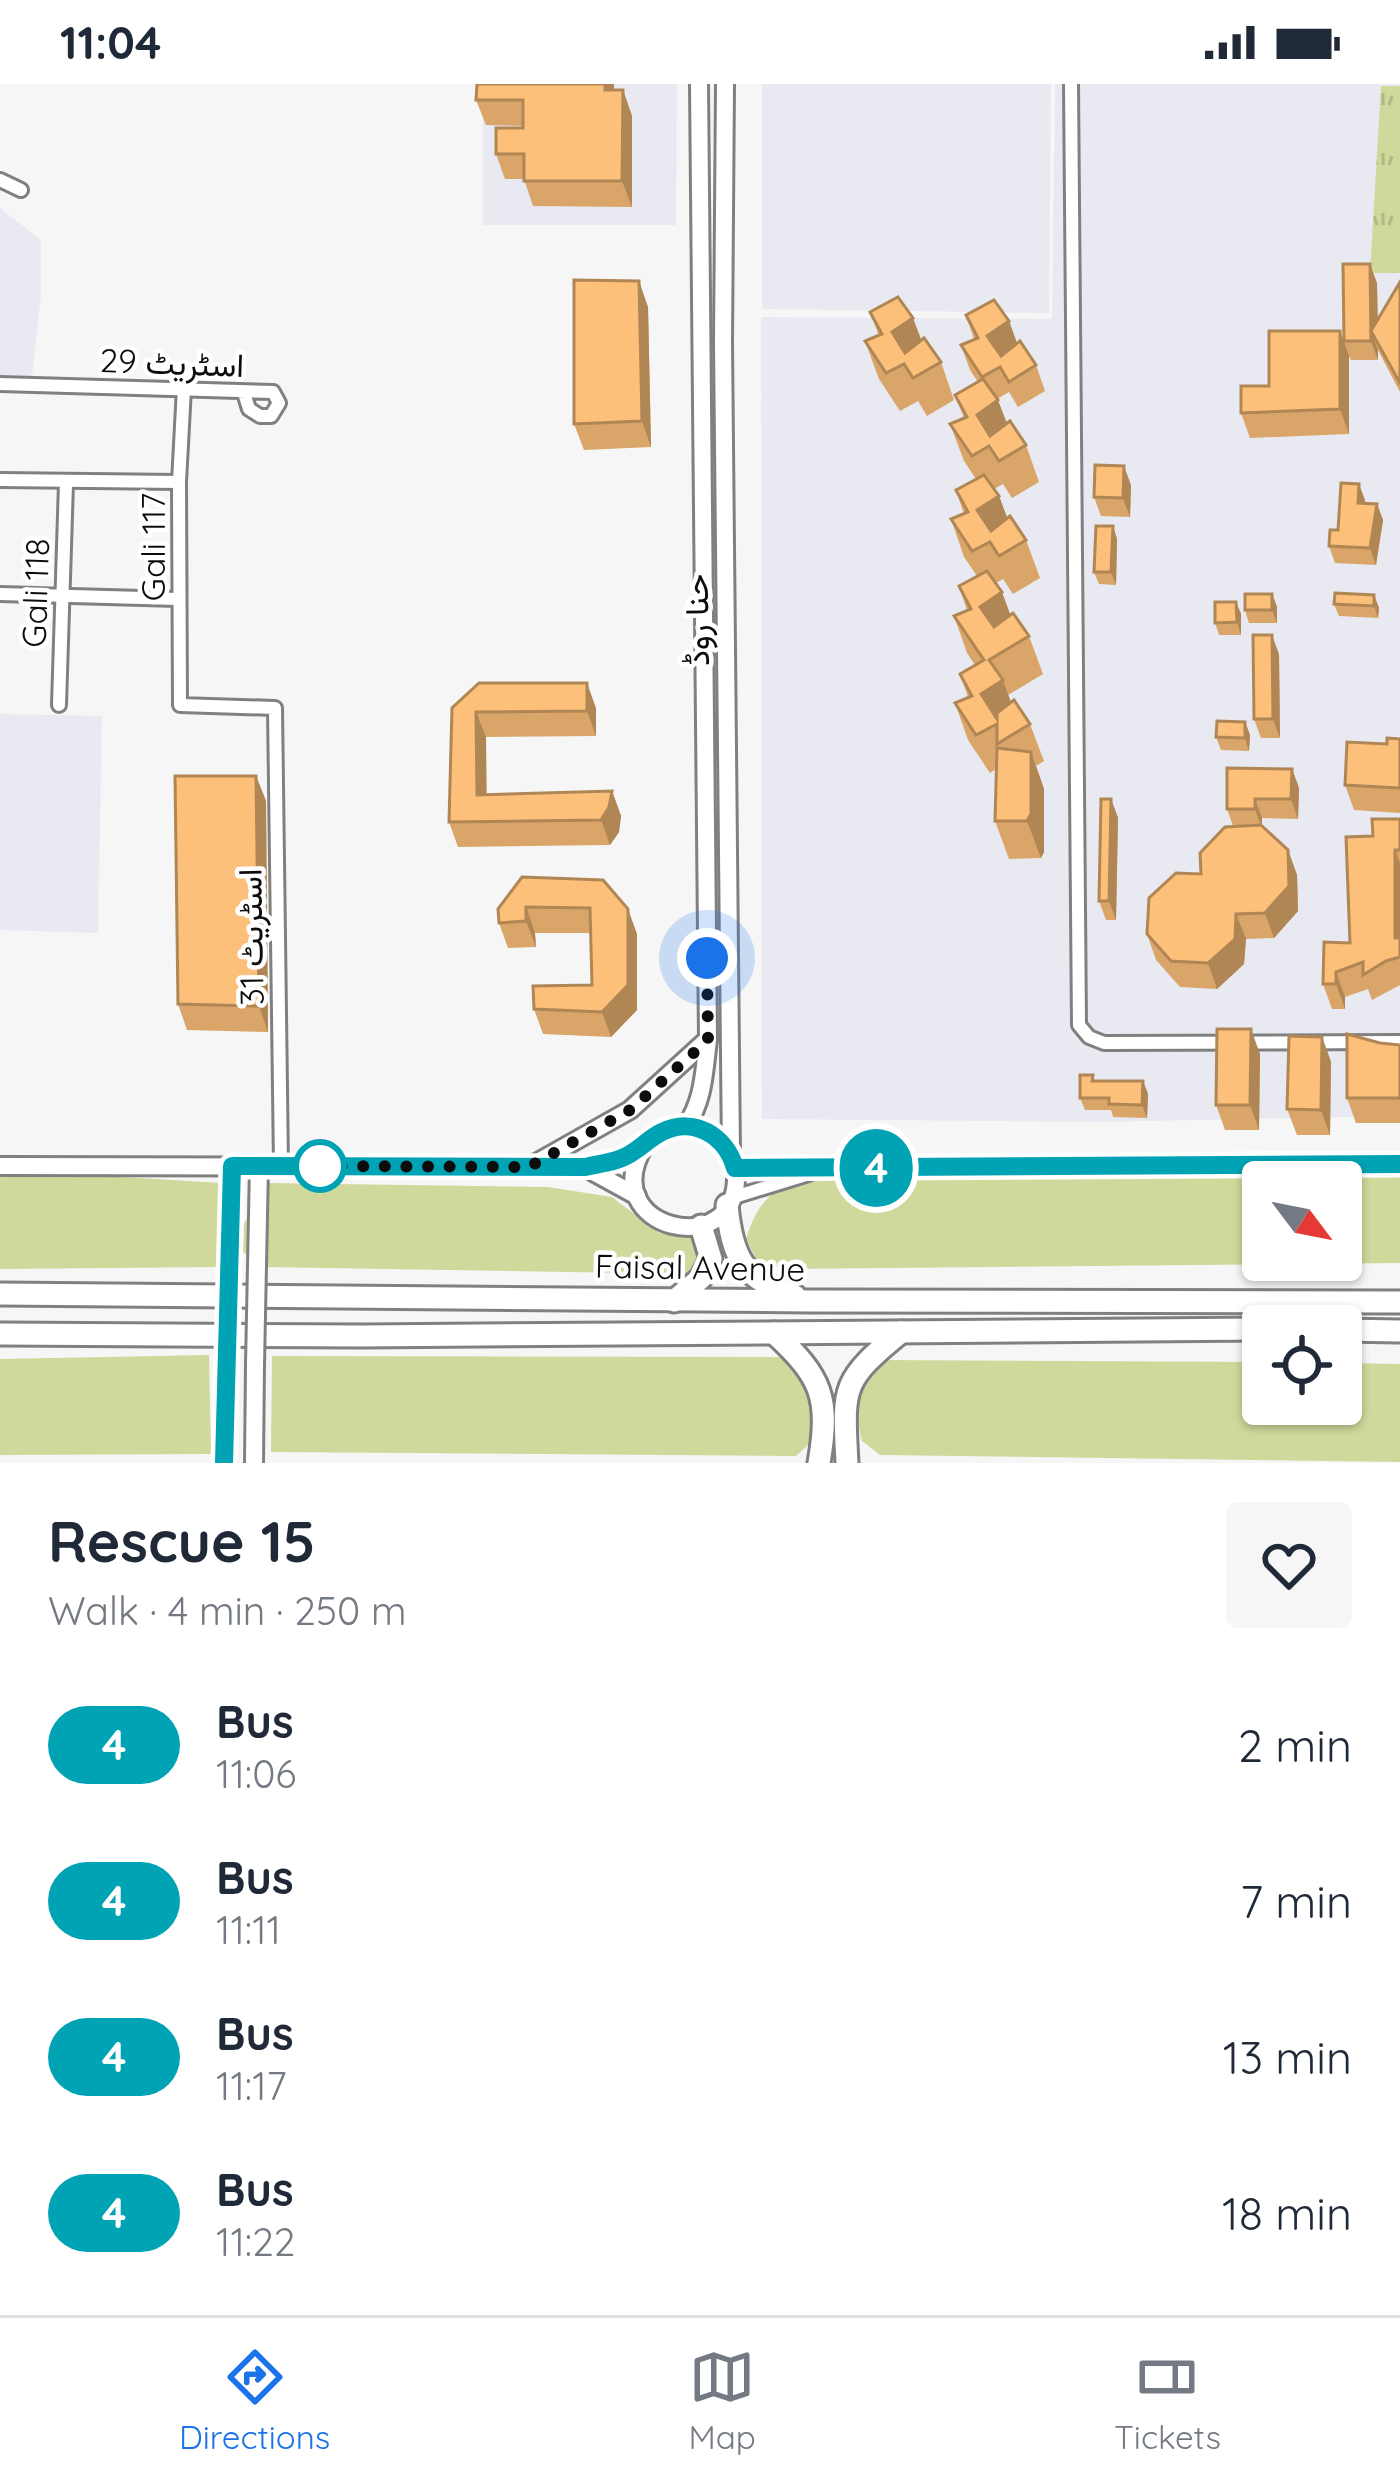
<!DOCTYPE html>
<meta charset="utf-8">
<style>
:root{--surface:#fff;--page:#f6f6f7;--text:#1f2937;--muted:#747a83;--line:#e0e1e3;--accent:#1a73e8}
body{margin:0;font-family:Quicksand,Vazirmatn,sans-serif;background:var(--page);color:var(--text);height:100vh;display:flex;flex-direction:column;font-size:45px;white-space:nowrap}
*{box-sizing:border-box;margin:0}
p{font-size:39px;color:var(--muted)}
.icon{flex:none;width:66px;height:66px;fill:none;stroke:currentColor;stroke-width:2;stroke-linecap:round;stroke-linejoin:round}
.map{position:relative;height:1379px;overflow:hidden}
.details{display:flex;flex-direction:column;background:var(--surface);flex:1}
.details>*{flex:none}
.badge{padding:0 24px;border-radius:39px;font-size:42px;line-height:78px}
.needle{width:78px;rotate:122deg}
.buttons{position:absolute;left:1242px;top:1077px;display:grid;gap:24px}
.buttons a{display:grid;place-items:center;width:120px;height:120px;border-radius:12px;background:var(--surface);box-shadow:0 3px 9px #0004;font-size:60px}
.you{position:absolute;width:60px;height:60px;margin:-30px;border:9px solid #fff;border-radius:50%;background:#1a73e8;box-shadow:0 0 0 18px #1a73e833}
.map>.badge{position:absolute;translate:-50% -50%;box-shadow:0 0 0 6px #fff}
.round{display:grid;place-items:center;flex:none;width:126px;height:126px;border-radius:12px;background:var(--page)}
.headline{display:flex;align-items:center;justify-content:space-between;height:204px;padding:0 48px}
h1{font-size:57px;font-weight:700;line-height:90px}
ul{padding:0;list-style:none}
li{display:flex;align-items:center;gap:36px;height:156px;padding:0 48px}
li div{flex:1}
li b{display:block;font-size:45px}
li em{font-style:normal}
li .badge{min-width:132px;font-weight:700;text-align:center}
.status{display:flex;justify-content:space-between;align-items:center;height:84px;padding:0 60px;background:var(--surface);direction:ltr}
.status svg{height:33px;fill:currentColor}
.menu{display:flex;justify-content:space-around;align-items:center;height:168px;border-top:3px solid var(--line);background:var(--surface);font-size:33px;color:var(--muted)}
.menu a{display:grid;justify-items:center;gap:6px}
.menu .current{color:var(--accent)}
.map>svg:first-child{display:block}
.built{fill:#e9e9f1}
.grass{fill:#d0d89b;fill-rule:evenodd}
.park{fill:url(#park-tufts)}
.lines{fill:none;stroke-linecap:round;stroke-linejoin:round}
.minor-casing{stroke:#808081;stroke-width:18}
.tertiary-casing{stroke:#808081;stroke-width:22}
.primary-casing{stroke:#808081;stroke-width:27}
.minor{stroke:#fff;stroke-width:12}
.tertiary{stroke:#fff;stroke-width:16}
.primary{stroke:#fff;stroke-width:21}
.tertiary-bridge-casing{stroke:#808081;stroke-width:22;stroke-linecap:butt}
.tertiary-bridge{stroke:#fff;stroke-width:16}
.wall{fill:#d9a569}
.shaded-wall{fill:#b08655}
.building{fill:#fcc07a;stroke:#b08655;stroke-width:3}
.line-casing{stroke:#fff;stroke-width:27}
.line{stroke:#00a3b4;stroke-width:18}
.walk{stroke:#0c0c0c;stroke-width:12;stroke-dasharray:0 21.6}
.stop-dot{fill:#fff;stroke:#00a3b4;stroke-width:6}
.labels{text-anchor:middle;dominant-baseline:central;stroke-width:9;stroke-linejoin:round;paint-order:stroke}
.street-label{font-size:33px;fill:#0c0c0c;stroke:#fff}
</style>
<div class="status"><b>11:04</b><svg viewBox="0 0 49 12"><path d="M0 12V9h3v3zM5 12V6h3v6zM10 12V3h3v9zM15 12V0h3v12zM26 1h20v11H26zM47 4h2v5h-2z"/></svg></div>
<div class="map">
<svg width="1400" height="1379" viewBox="0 0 1400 1379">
<defs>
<pattern id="park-tufts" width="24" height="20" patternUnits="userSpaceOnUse" patternTransform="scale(3)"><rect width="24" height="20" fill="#d0d89b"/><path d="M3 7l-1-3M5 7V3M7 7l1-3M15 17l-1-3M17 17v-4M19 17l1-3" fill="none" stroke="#b1b884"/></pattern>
</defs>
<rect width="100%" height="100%" fill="#f6f6f7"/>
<g class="built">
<path d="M483,0h194l-1,141h-193z"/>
<path d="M762,0h289l-2,229 -287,-4z"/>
<path d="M1055,0h345v1032l-303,6 -335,-3 -1,-802 291,2z"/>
<path d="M0,124l41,32v54l-9,83h-32z"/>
<path d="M0,630l102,2 -4,217 -98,-3z"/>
</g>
<g class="grass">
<path d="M842,1087l558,1v91l-615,6 -27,-6 -12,-24c17,-56 43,-55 96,-68zM1263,1098h78v78h-78z"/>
<path d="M73,1090l149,9 -1,84 -221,2v-92z"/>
<path d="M268,1099l280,4 64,10 47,36 32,4 12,15 -16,22 -423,-7 -32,-23z"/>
<path d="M209,1271l2,99 -211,1v-96z"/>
<path d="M272,1272l521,1 26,55 -11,33 -12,11 -525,-4z"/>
<path d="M876,1276l387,2v42h78v-41l59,1v98l-520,-7 -18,-14c-9,-39 -8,-48 14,-81z"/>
</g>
<path class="park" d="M1381,2h19v187h-30z"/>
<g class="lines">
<g class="minor-casing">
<g id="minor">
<path d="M1071,0l8,941 10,12 15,6 296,-1"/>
<path d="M0,96l21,10"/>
<path d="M0,300l273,8 6,11 -8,13h-11l-11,-7 -5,-16"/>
<path d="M184,304l-5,94 1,223 95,3 6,458"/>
<path d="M0,396l179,2"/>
<path d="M0,510l178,5"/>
<path d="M59,621l7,-222"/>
<path d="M735,1084l665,-4"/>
<path d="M731,1114l78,-24"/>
</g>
</g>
<g class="tertiary-casing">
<g id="tertiary">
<path d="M725,0l-2,259 8,812"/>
<path d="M686,1042c18,-26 18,-55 22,-86l-9,-956"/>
<path d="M0,1082l585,1c12,-3 25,-4 37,-9 15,-5 25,-18 39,-26 32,-17 74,5 75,43 3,88 -144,55 -91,-30"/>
<path d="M529,1083l101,-57 77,-70"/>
<path d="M586,1084l51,28"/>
<path d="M232,1160v-78"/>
<path d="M257,1181l2,-99"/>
<path d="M224,1379l3,-99"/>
<path d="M254,1379l1,-98"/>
</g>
</g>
<g class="primary-casing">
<g id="primary">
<path d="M727,1121c5,53 16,74 68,91"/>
<path d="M0,1210l811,7 589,1"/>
<path d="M674,1217l27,-23 10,-19 -10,-33"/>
<path d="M1341,1246l59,1"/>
<path d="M774,1249c48,44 56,65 45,130"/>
<path d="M0,1250l362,2 901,-7"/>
<path d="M847,1379c-4,-76 -6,-82 54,-131"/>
</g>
</g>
<use href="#minor" class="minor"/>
<use href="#tertiary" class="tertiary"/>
<use href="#primary" class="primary"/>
<g class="tertiary-bridge-casing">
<g id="tertiary-bridge">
<path d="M227,1280l5,-120"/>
<path d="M255,1281l2,-100"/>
</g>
</g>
<use href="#tertiary-bridge" class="tertiary-bridge"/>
</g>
<g class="wall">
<path d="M477,0h137v6h9l9,26v91l-99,-1 -9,-27h-19l-9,-25 27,-26v-2l-37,-1 -10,-25z"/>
<path d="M1400,198v110l-22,-42v10h-27l-2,-4v78l-99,4 -9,-25 28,-27 71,-55 4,10 33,-58 1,37z"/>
<path d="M648,223l3,140 -67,3 -10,-26z"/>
<path d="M870,228l52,28 19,22 13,38 -27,16 -9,-15 -18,10 -21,-32 -14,-38 14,-5z"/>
<path d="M966,231l43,6 8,23 19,21 9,26 -27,16 -9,-15 -12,7 10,24 19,22 13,37 -27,16 -9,-14 -9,5 5,7 8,23 19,21 14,38 -27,16 -10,-15 -7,4 14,32 19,21 14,38 -35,21 3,7 19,22 14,37 -8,5 8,23v63l-3,6 -32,1 -14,-38 1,-52 -6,4 -22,-33 -13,-37 13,-6 -8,-23 15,-9 -8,-12 -13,-37 13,-6 -8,-24 18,-10 -13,-19 -13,-38 13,-5 -8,-24 20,-11 -12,-18 -14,-37 14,-6 -9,-23 23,-13 -8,-12 -9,-25 13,-6z"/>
<path d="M1359,400l6,19 12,1 6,16 -7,45 -41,-2 -6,-17 9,-16z"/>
<path d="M1131,401l-1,32 -29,-1 -7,-19z"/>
<path d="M1113,442l4,13 -1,46 -17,-1 -5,-12z"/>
<path d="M1272,510l5,13v16h-28l-4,-13z"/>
<path d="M1374,511l5,13 -1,10 -39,-2 -5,-12z"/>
<path d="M1236,518l5,12v21h-22l-4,-12z"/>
<path d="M1279,570l1,84h-19l-7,-19z"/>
<path d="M452,624h144v28l-110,1v58l126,-4 9,25 -2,16 -9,13 -152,2 -9,-25z"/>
<path d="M1245,638l5,13 -1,16 -28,-1 -5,-13z"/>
<path d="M1400,655v74l-46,-3 -9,-25 42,-41z"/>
<path d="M1292,685l7,19 -1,31 -36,-1v8l26,24 9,25 1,36 -24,27 -28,1 -2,25 -27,25 -37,-2 -24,-27 -9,-26 54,-60 32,-48 -6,-17z"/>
<path d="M256,692l10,25 2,231 -81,-2 -9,-26z"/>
<path d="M1111,715l7,19 -2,102h-10l-7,-19z"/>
<path d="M1400,735v166l-28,15 -4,-11 -23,8v12h-13l-9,-25 27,-41 23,-107z"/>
<path d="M603,796l34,54v76l-26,27 -68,-3 -9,-25 58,-24 -2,-52h-55l1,14 -28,1 -9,-25 -1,-14z"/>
<path d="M1322,953l9,25 -1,73h-33l-10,-26z"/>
<path d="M1380,959l20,2v78h-44l-9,-25z"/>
<path d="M1260,970l-1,76h-34l-9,-25z"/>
<path d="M1093,991l2,6h48l5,13 -1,24 -34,-1 -2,-7h-26l-5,-12z"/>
</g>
<g class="shaded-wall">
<path d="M605,0h9v32l-9,-26z"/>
<path d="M623,6l9,26v91l-10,-26z"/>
<path d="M1370,180l7,19 1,60 -7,-12z"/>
<path d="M639,197l9,26 3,140 -9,-26z"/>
<path d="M913,234l14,37 -20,14 -15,-37z"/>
<path d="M1009,237l9,25 -22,15 -9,-25z"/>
<path d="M1340,247l9,25v78l-9,-25z"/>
<path d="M1371,247l7,19v10l-7,-19z"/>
<path d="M998,316l14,38 -20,13 -15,-36z"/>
<path d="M1124,382l7,19 -1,32 -7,-19z"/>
<path d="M1359,400l6,16 -1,20 -6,-17z"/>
<path d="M999,412l14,37 -20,14 -16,-37z"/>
<path d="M1377,420l6,16 -7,45 -6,-17z"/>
<path d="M1113,442l4,13 -1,46 -5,-13z"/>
<path d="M1002,508l14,38 -22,14 -14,-37z"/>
<path d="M1272,510l5,13v16l-5,-13z"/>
<path d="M1374,511l5,13 -1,10 -4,-12z"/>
<path d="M1236,518l5,12v21l-4,-13z"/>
<path d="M1272,551l7,19 1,84 -7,-19z"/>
<path d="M1003,596l13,37 -17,12 -18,-35z"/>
<path d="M587,599l9,25v28l-9,-25z"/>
<path d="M476,628l10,25 1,83 -10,-25z"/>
<path d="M1245,638l5,13 -1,16 -4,-13z"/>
<path d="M1031,668l13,37v63l-3,6 -14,-37z"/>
<path d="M1292,685l7,19 -1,31 -7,-20z"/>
<path d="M256,692l10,25 2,231 -9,-26z"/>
<path d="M612,707l9,25 -2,16 -9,13 -9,-25z"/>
<path d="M1111,715l7,19 -2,102 -7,-19z"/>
<path d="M1255,715l7,19v10l-7,-19z"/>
<path d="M1288,766l9,25 1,36 -24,27 -9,-25z"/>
<path d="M1395,766l5,13v89l-5,-14z"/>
<path d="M526,823l9,26 1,14 -10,-26z"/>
<path d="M628,825l9,25v76l-26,27 -9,-25z"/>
<path d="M1236,830l10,25 -2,25 -27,25 -9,-26z"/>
<path d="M1336,888l9,25v12l-9,-25z"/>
<path d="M1251,945l9,25 -1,76 -9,-25z"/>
<path d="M1322,953l9,25 -1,73 -9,-25z"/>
<path d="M1143,997l5,13 -1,24 -5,-13z"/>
</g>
<g class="building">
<path d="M477,0h128v6h18l-1,91h-98v-27h-28v-26h27v-28h-47z"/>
<path d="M1343,180h27l1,77h-27z"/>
<path d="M574,196l65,1 3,140 -68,3z"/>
<path d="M1400,198v101l-29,-52z"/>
<path d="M898,213l15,21 -21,14 13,21 19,-15 17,24 -28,16 -9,-14 -18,9 -21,-32 17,-7 -12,-22z"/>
<path d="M994,216l15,21 -22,15 14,20 19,-15 16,24 -27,17 -9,-15 -18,10 -21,-32 17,-7 -12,-23z"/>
<path d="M1269,247h71v78l-99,4v-27h28z"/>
<path d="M983,295l15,21 -21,15 13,21 20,-15 16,24 -27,16 -10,-15 -17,10 -22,-32 17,-7 -12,-22z"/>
<path d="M1095,381l29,1 -1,32 -29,-1z"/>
<path d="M984,391l15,21 -22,14 14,21 19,-15 16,24 -27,16 -9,-14 -18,9 -21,-32 17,-7 -12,-22z"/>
<path d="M1341,399l18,1 -1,19 19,1 -7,44 -41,-2 1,-16h8z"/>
<path d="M1096,442h17l-2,46h-17z"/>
<path d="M987,487l15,21 -22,15 14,20 19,-14 16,23 -40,24 14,20 -22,14 16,25v-6l17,-13 16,24 -33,20v-20l-21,11 -21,-32 17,-7 -12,-22 24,-14 -30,-44 17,-7 -12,-23z"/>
<path d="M1335,509l39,2v11l-40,-2z"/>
<rect x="1245" y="510" width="27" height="16"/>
<path d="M1215,518h21l1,20 -22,1z"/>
<path d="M1253,551h19l1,84h-19z"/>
<path d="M479,599h108v28l-111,1 1,83 135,-4 -3,16 -8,13 -152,2 3,-114z"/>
<path d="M1217,637l28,1v16l-29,-1z"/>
<path d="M1387,654l13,1v49l-55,-3 2,-43 40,2z"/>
<path d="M997,664l34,4v62l-4,7h-32z"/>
<path d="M1227,684l65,1 -1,30h-36v10h-28z"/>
<path d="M175,692h81l3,230 -81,-2z"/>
<path d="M1101,715h10l-2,102h-10z"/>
<path d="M1372,735h28v31h-5v88h5v19l-14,4 -23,14v-13l-27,10v12h-13l1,-42 26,1 -4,-106 27,-1z"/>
<path d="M1261,741l27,25 1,36 -24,27 -29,1 -1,25 -27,24 -37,-2 -24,-27 2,-36 27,-25 25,1 -1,-21 25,-26z"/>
<path d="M522,793l81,3 25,29v76l-26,27 -68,-3 -1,-23 59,-1 -2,-77 -64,-1v14l-27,2 -1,-14z"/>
<path d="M1217,945h34l-1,76h-34z"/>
<path d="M1347,950l33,9 20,2v53h-53z"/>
<path d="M1289,952l33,1 -1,73 -34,-1z"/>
<path d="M1080,991h13l-1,6h51l-1,24 -33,-1v-6h-29z"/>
</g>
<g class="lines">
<g class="line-casing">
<path id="line" d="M224,1379l8,-297 353,1c12,-3 26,-4 37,-9 16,-6 25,-19 40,-26 32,-16 64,4 73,36l665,-4"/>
</g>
<use href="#line" class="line"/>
<path class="walk" d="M320,1082l209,1 101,-57 78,-70 -1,-82"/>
</g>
<circle class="stop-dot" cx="320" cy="1082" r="24"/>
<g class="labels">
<g class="street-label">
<text transform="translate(172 278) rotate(2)">اسٹریٹ 29</text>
<text transform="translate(152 463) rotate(-90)">Gali 117</text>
<text transform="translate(35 509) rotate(-88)">Gali 118</text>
<text transform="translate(696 536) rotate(-91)">حنا روڈ</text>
<text transform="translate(250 853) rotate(-91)">اسٹریٹ 31</text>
<text transform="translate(700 1183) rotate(1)">Faisal Avenue</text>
</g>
</g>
</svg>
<div class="buttons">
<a><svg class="needle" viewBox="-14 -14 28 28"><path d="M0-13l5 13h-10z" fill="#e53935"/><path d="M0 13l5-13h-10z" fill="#747a83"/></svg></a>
<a><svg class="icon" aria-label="locate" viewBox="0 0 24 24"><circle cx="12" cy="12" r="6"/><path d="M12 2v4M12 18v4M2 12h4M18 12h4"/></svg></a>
</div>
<div class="you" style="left:707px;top:874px"></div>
<b class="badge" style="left:876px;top:1084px;background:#00a3b4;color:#fff">4</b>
</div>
<section class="details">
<div class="headline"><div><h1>Rescue 15</h1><p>Walk · 4 min · 250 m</p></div><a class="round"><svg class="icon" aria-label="heart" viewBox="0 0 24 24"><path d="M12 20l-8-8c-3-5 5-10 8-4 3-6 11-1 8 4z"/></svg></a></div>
<ul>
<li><span class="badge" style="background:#00a3b4;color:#fff">4</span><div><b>Bus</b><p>11:06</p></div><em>2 min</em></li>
<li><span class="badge" style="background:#00a3b4;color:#fff">4</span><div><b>Bus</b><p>11:11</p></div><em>7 min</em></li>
<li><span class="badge" style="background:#00a3b4;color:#fff">4</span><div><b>Bus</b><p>11:17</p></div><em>13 min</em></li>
<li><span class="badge" style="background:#00a3b4;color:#fff">4</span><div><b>Bus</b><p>11:22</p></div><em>18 min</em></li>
</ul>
</section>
<nav class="menu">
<a class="current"><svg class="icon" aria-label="directions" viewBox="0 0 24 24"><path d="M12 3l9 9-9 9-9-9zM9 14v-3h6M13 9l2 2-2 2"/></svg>Directions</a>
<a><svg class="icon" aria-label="map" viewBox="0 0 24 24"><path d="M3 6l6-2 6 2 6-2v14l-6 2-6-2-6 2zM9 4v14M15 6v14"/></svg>Map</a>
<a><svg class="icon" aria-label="tickets" viewBox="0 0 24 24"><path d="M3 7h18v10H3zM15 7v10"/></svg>Tickets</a>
</nav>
